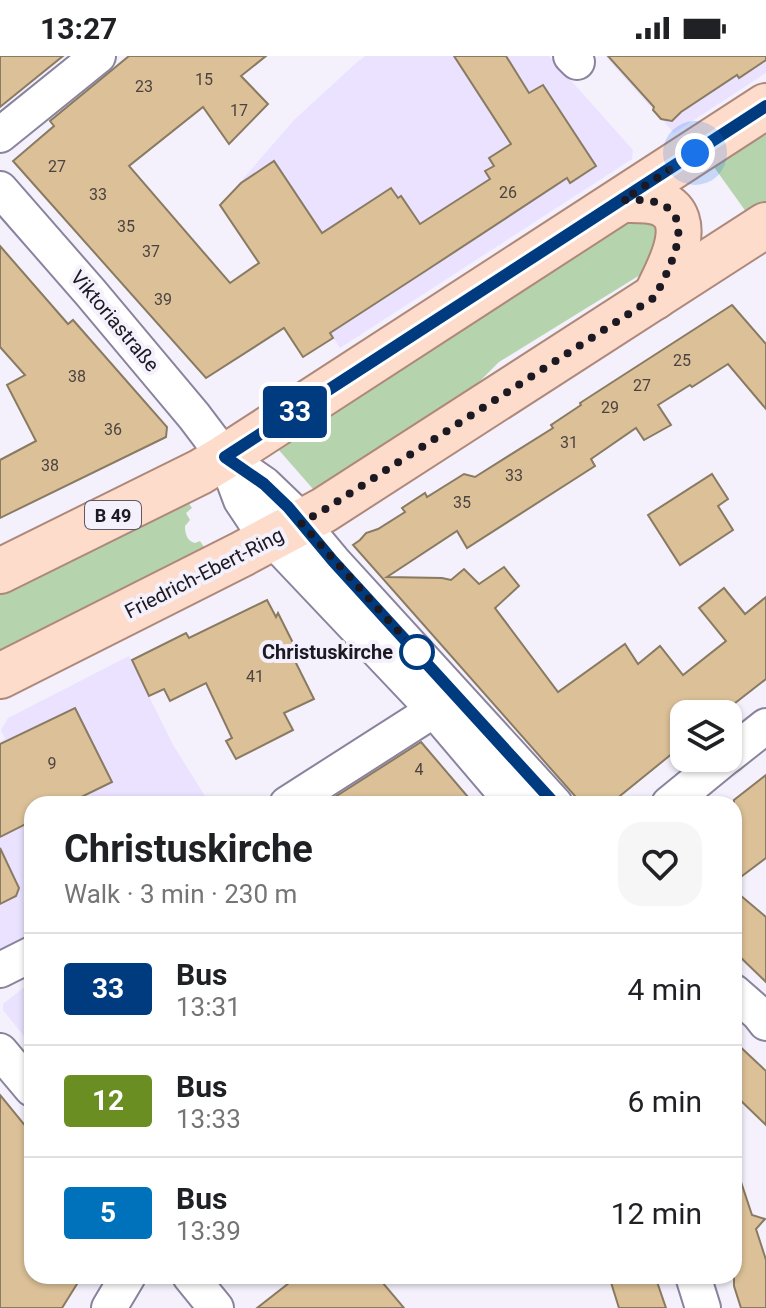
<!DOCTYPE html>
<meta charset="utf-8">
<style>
:root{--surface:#fff;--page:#f6f6f6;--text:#202124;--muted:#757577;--line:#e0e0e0}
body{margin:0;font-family:Roboto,sans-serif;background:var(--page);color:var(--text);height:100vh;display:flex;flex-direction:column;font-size:30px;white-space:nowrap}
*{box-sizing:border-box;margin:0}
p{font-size:26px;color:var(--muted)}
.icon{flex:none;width:44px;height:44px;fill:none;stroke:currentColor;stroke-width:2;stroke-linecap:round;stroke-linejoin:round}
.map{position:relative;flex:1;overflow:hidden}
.side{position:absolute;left:24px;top:740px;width:718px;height:488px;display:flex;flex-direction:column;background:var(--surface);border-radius:24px;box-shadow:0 2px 6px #0004}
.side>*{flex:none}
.badge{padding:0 16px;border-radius:6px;font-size:28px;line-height:52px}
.tools{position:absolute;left:670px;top:644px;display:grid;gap:16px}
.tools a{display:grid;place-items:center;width:72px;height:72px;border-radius:16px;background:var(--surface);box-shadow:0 2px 6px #0004;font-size:40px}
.you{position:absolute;width:40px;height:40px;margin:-20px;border:6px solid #fff;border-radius:50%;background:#1a73e8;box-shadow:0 0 0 12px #1a73e833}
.map>.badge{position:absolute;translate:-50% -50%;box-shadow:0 0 0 4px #fff}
.round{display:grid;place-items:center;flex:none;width:84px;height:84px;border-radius:24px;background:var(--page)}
.head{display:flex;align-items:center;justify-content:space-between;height:136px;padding:0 40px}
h1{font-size:38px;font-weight:700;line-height:60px}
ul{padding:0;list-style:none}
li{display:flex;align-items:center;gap:24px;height:112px;padding:0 40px;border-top:2px solid var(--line)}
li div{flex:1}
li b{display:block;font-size:30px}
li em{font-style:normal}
li .badge{min-width:88px;font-weight:700;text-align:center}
.status{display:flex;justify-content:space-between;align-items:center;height:56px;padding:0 40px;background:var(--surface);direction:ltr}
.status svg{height:22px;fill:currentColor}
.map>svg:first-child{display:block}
.built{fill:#eae2ff}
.green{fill:#b5d4ae}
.building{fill:#dcc198;stroke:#897a62;stroke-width:2}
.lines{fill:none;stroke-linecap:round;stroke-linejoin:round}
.minor-casing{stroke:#8a839d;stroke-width:38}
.major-casing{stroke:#ae897b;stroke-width:48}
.minor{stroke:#fff;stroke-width:34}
.major{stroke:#fddccc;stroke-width:44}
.line-casing{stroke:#fff;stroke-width:18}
.line{stroke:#003b80;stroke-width:12}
.walk{stroke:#1c1923;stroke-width:8;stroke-dasharray:0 14.4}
.stop-dot{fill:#fff;stroke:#003b80;stroke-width:4}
.labels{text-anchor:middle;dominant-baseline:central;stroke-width:8;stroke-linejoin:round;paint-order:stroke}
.number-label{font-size:16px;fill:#4c4340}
.shield{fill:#f4f1fc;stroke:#5d5a64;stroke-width:2}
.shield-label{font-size:18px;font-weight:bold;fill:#1c1923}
.street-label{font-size:20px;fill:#1c1923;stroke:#f4f1fc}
.stop-label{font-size:20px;font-weight:bold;fill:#1c1923;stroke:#f4f1fc;text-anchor:end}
</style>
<div class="status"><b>13:27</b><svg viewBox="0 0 49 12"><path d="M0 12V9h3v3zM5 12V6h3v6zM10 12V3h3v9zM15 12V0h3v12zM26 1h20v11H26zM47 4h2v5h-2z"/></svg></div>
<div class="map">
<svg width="766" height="1252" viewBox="0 0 766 1252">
<rect width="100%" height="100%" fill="#f4f1fc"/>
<g class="built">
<path d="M365,0h184l84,94 -1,9 -292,189 -105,-160 59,-68 61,-56z"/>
<path d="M605,0h161v17l-92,60z"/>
<path d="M129,600l44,89 37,59h-178v131l-32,16v-209l5,-3 -4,-9 7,-12z"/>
<path d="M32,925v65l-29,-36v-6z"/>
</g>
<g class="green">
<path d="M766,70v85l-14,9 -41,-57z"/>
<path d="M633,163l28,4 -8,44 -154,95 -55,55 -124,80 -42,-48z"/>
<path d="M186,443l6,9 -6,5 4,7 -5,6c0,8 2,15 10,17l5,-2 6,9 -206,111v-70z"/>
</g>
<g class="building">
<path d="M0,0h63l-63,51z"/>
<path d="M129,0h137l-25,20 27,28 -39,40 -26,-37 -74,59 101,117 29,-20 -39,-58 21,-22 33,-22 48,72 69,-45 7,10 3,-2 19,28 70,-45 -5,-8 9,-5 -5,-8 22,-14 -57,-88h52l23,37 14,-8 53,81 -26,17 -3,-5 -140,92 -97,63 3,5 -30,19 -19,-29 -78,50 -193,-217 41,-35 -4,-5z"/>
<path d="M608,0h158v4l-27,18 -2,-3 -56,37 -9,9 -11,-2 -8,-9 1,-3z"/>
<path d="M0,190l68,78 5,-4 94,107 -1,10 -166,81v-58l36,-19 -29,-56 18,-10 -25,-28z"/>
<path d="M732,249l34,39v65l-38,-45 -36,23 -2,-2 -32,20 13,20 -27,15 -8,-12 -45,31 4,7 -128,82 -10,-17 -70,46 55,1 9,2 13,-11 15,15 25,-17 15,19 -24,22 63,84 67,-48 13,20 22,-18 23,29 43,-34 -27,-33 25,-20 21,26 21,-17v82l-45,35h-37v30l-74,60h-28l-229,-259 7,-5 6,-7 12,-4 27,-17 -3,-4 23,-15 2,4 37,-23 11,3 78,-49 -2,-3 30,-20 -1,-2z"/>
<path d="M712,418l16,25 -10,7 15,24 -53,35 -32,-50z"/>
<path d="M267,544l9,17 2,-4 21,42 -6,2 21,42 -30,14 9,17 -57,29 -10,-18 6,-3 -26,-55 -36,18 -6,-12 -15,7 -17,-36 54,-27 3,5z"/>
<path d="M75,652l37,74 -45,22h-35v17l-32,16v-93z"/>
<path d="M421,686l53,62h-150z"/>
<path d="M766,719v83l-32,24v-82z"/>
<path d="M0,792l19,40 -3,8 -16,8z"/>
<path d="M734,834l32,27v65l-32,-31z"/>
<path d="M734,985l32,30v54l-32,-31z"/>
<path d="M0,1039l32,39v142h50l-20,32h-62z"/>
<path d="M734,1117h4l14,42 13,4 -9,10 10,31v48h-25l-7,-22z"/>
<path d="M298,1220h79l27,32h-147z"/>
<path d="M609,1220h46l11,32h-47z"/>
</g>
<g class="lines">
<g class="minor-casing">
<g id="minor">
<path d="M571,0l6,6"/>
<path d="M0,79l98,-79"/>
<path d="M0,133l90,103 104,124 31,41 39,27 24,23 45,54 222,243"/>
<path d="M225,401l16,43 14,21 179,189 80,94"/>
<path d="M728,700l38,-30"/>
<path d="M287,748l147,-94"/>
<path d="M669,748l56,-46"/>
<path d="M0,914l32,-16"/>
<path d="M734,936l25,22 7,9"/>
<path d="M0,995l32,38"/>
<path d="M190,1220l26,32"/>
<path d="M693,1220l10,32"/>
<path d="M109,1252l19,-32"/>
</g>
</g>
<g class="major-casing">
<g id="major">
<path d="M623,144c12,0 27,-1 39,4 36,17 4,70 -7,93"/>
<path d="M0,515l200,-99 25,-15 541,-351"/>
<path d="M0,620l242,-122 82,-44 442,-285"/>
</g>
</g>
<use href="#minor" class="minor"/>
<use href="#major" class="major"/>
</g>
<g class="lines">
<g class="line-casing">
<path id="line" d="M555,748l-222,-243 -45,-54 -24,-23 -39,-27 541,-351"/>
</g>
<use href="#line" class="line"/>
<path class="walk" d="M417,596l-116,-129 23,-13 331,-213c11,-23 43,-77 6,-93 -11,-5 -26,-4 -38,-4l72,-47"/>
</g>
<circle class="stop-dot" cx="417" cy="596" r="16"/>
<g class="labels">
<g class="number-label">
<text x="204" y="23">15</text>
<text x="144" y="30">23</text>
<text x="239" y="54">17</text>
<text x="57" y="110">27</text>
<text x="508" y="136">26</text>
<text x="98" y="138">33</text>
<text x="126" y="170">35</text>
<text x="151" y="195">37</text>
<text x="163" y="243">39</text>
<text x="682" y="304">25</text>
<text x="77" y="320">38</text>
<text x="642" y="329">27</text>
<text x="610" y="351">29</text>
<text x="113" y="373">36</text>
<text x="569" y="386">31</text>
<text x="50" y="409">38</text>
<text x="514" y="419">33</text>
<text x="462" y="446">35</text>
<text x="255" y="620">41</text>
<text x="52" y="707">9</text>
<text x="419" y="713">4</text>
</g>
<rect class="shield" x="85" y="445" width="56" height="28" rx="6"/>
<g class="shield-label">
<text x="113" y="459">B 49</text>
</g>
<g class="street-label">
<text transform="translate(115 265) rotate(50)">Viktoriastraße</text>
<text transform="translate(204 517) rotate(-27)">Friedrich-Ebert-Ring</text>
</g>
<g class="stop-label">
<text x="393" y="596">Christuskirche</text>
</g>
</g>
</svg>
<div class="tools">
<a><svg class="icon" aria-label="layers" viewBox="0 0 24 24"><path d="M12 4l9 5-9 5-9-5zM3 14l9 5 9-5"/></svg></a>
</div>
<div class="you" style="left:695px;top:97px"></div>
<b class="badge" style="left:295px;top:356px;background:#003b80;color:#fff">33</b>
<section class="side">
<div class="head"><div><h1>Christuskirche</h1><p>Walk · 3 min · 230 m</p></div><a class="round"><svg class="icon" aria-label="heart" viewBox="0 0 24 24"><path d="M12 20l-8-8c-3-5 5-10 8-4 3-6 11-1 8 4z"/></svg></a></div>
<ul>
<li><span class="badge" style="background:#003b80;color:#fff">33</span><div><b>Bus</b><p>13:31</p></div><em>4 min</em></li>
<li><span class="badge" style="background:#6b8e23;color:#fff">12</span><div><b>Bus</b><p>13:33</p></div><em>6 min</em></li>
<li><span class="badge" style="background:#0072bc;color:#fff">5</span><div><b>Bus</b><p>13:39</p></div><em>12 min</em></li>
</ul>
</section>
</div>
